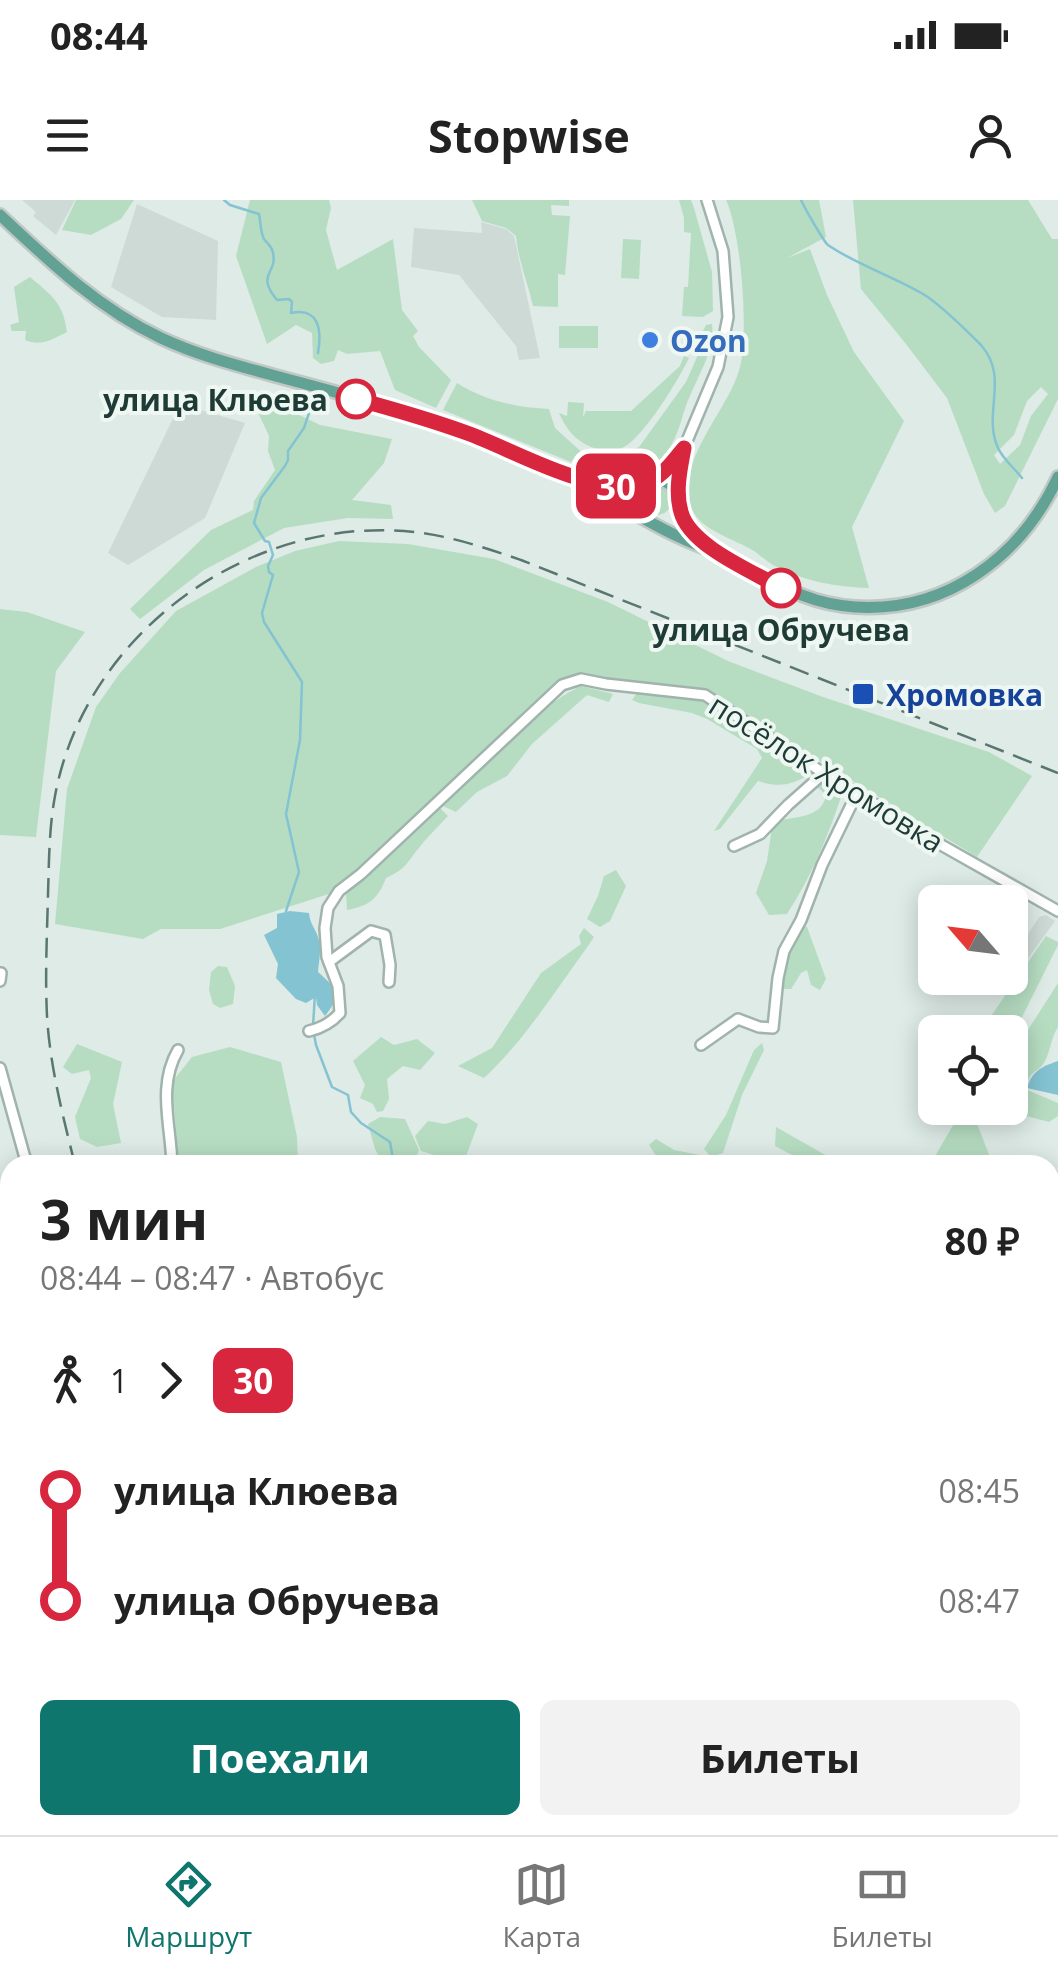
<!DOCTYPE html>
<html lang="ru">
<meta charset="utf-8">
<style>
:root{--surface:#fff;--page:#f2f2f2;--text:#222;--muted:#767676;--line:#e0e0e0;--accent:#0f766e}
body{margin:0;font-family:"Open Sans",sans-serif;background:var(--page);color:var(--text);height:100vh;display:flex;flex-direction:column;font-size:38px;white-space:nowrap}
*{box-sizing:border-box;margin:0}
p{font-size:32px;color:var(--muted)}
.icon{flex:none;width:55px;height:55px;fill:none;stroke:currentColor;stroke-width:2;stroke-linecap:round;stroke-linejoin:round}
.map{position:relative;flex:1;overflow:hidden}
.details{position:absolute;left:0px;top:955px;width:1060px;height:680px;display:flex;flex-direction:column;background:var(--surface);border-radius:30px 30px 0 0;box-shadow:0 5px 25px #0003}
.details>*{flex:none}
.badge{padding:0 20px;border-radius:15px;font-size:35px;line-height:65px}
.needle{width:65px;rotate:298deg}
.buttons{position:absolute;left:918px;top:685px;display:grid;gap:20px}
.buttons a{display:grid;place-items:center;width:110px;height:110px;border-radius:15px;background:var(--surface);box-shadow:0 5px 25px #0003;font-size:50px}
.map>.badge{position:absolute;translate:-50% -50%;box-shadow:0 0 0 5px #fff}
.legs{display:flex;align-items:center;gap:15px;height:110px;padding:0 40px;font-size:32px}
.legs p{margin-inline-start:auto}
.headline{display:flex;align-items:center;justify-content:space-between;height:170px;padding:0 40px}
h1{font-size:55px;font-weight:700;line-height:75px}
.action{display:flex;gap:20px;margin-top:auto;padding:20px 40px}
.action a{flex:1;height:115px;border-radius:15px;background:var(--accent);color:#fff;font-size:40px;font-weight:700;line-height:115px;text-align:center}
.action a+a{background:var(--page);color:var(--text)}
ul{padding:0 40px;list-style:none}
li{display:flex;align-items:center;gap:35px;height:110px;font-size:38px}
li i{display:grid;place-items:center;width:15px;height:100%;margin:0 12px;background:currentColor}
li i::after{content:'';width:25px;height:25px;margin:-12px;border:8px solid;border-radius:50%;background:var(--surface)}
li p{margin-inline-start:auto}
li:first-child i{background:linear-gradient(#0000 50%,currentColor 0)}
li:last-child i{background:linear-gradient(currentColor 50%,#0000 0)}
.status{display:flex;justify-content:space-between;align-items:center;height:70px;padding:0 50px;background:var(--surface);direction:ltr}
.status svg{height:28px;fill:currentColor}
header{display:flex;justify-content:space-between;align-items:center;height:130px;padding:0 40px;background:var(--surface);font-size:45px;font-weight:700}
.dock{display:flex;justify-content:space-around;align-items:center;height:140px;border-top:2px solid var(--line);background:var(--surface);font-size:28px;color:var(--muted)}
.dock a{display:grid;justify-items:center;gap:5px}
.dock .current{color:var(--accent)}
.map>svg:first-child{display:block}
.built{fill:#cddad5}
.green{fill:#b6ddc2;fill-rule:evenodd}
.water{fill:#84c3d2}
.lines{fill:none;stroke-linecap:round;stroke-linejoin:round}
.stream{stroke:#84c3d2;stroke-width:2.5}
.minor-casing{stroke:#a1b3ad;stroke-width:14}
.major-casing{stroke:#c0c8c6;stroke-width:16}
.minor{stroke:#fff;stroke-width:9}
.major{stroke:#61a294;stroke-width:11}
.rail{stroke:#597770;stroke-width:2.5;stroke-dasharray:20 10;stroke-linecap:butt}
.line-1-casing{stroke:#fff;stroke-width:22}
.line-1{stroke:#d7263d;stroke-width:15}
.shop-dot{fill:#3f7fe0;stroke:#eff7f3;stroke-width:4}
.stop-1-dot{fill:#fff;stroke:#d7263d;stroke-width:5}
.transit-dot{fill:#1a4fb4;stroke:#eff7f3;stroke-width:4}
.labels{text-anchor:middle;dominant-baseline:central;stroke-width:8;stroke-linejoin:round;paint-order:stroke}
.shop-label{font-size:30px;font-weight:bold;fill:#366cbe;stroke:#eff7f3;text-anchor:start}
.stop-label{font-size:30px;font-weight:bold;fill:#1f3b35;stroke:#eff7f3;text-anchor:end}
.transit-label{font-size:30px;font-weight:bold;fill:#164399;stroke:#eff7f3;text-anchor:start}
.street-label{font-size:30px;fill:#1f3b35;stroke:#eff7f3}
</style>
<div class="status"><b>08:44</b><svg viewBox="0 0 49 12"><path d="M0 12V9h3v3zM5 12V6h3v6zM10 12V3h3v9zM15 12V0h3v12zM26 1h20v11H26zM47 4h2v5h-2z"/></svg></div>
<header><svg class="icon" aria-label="menu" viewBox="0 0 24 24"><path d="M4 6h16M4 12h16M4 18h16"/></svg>Stopwise<svg class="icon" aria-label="person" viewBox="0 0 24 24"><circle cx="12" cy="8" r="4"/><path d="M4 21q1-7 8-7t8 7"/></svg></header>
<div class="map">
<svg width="1058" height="1635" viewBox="0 0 1058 1635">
<rect width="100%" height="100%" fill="#deebe6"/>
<g class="built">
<path d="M22,0h53l-19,35 -23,-19 3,-4z"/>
<path d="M137,4l81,37 -2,79 -54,-3 -51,-30z"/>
<path d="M481,22l25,7 8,7 26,122 -21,2 -3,-14 -57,-71 -48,-8 3,-39 68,5z"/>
<path d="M180,204l65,19 -40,95 -77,47 -20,-12z"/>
<path d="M1046,715l9,6 -49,68 -10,-7 4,-4h10v-16l29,-45z"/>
<path d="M0,1101l10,22v301l-10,4z"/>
</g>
<g class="green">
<path d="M76,0h58l-13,19 -30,16 -29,-5z"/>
<path d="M250,0h79l2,8 -5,22 11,40 56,-31 9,71 16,21 -5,5 6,11 32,33 -15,28 -41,-18 -15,-39 -33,3 -9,-4 -4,11 -13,3 -8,-6 -1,-25 -16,-8 -29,19 -31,-88z"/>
<path d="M472,0h97v6l-18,-1 1,10 18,1 -5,59 -7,-1v33l-25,-1c-5,-23 -15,-46 -17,-70l-10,-8 -24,-7z"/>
<path d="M679,0h12l3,8 18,64 1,39 -10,6 -21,-1 2,-29h4l3,-54 -7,-1v-14z"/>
<path d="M726,0h93l7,37 -39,21 23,-9 17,46 27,57 50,69 -52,106 17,61c-33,-1 -67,-7 -96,-23 -7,-4 -13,-10 -19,-14 -19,-12 -53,-20 -62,-42 -19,-48 37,-98 48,-142 9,-36 1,-134 -14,-167z"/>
<path d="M853,0h175l24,39h6v160l-53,107 -10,7 -11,-19 -37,-96 -41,-54 -45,-55zM1041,187l7,7 -17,22 -11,29 -20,19 -6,-9 20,-20 13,-34z"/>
<path d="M623,39l18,1 -2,39 -18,-1z"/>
<path d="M30,77c22,19 33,25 37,55 -14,7 -26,15 -42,8l1,-9h-14l-2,-6 9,-3 -5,-35z"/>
<path d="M712,124c3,25 -12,48 -22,72 -6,12 -8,25 -13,37 -17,43 -50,49 -89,36l-145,-59 14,-27c28,18 59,24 92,26l6,19 32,29 18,3 13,-2 21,-11 47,-65 11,-25 4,-22 5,-10z"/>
<rect x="559" y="126" width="39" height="22"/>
<path d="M684,156l5,2c-10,21 -46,81 -67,90 -10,5 -21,3 -31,-1 -16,-7 -25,-18 -32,-34l8,3 1,-14 16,1 -1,14 3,-6h45l49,-45z"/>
<path d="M272,202l48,23 72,14 -8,24 -32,37 39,5 2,14 -45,-1 -64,10 -80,42 -64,49 -10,-10 81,-79 42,-20 1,-9 21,-31 -7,-19 1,-15 -14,-30z"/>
<circle cx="657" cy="300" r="15"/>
<path d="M339,341l69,3 86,15 114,43 120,59 95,36 166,55 43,24 -55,81 -159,-97 -33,-17 -79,-52 -95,-10 -27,-7 -21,7 -228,211 -115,37h-59l-18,10 -88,-15 12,-135 29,-82 24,-34 56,-62 80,-44 39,-16z"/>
<path d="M0,409l27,3 58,20 -29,39 -20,166 -36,-2z"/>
<path d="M581,486l32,8 -4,8 -22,-7 -55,49 -25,32 -30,16 -21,20 -13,-6c36,-37 92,-99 138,-120z"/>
<path d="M637,493l65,7 110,73c-20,12 -31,15 -54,8l-38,48 -6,2 48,-73 -5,-9 -50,-30 -15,-6 -53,-10 -7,-3z"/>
<path d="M822,582l19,15c-14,42 -30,80 -54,117l-18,1 -13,-22 11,-32 6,-40c20,-4 49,-2 53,-26l-10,-9z"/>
<path d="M438,606l10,10c-10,11 -21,21 -30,33 -13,16 -11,19 -32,29 -8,21 -17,28 -39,32l-1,-17 6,-7z"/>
<path d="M616,670l10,16 -16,35 -10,6 -13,-8 11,-23 6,-20z"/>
<path d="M803,724l4,3 19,52 -6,11 -9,-5 -4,-15 -6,3 -10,16h-11l9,-44z"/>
<path d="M584,728l10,9 -6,9c-33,45 -63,94 -104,132l-26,-12 34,-18 49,-75 40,-29 -2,-8z"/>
<path d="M1046,736l12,6v3l-47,94 -1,-7h-30z"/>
<path d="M218,766l9,1 8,19 -2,18 -13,4 -7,-4 -4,-14 2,-18z"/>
<path d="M1058,783v44c-7,10 -7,23 -13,34 -8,14 -14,6 -20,28l33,14v13l-9,6 -23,-6 -16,-12v-46z"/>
<path d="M381,837l13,8 23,-6 18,14 -15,17 -17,-4 -16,13 2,20 -6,12 -6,1 -4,-8 -13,-6 5,-13 -12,-24z"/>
<path d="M762,843l2,7 -22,45 -19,58 -12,4 -7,-8 22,-34 28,-65z"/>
<path d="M77,844l45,18 -9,42 8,39 -24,4 -17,-8 -5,-22 16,-39 -2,-8 -17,4 -9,-7z"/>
<path d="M230,847l51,15 16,75 1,28h-119l-7,-83 20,-25z"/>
<path d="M963,908h8l22,57h-63z"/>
<path d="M380,917l25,2 14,31 -6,15h-29l-9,-16 -7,-25z"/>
<path d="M467,917l11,7 -15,40 -42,-13 -6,-15 13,-15 17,3z"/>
<path d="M776,927l67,38h-32l-36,-19z"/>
<path d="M656,939l18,11 31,6 13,9h-56l-13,-20z"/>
<path d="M1058,1292v106l-8,5v-103z"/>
<path d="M310,1625h330l-16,10h-323z"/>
<path d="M733,1625h88l-2,8 22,-8h120l-33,10h-198z"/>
</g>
<g class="water">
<path d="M290,711l19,2c1,11 6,15 9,24 4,12 1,23 0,35 19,17 24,23 7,44l-8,-11 -1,-8 -10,6 -10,-4 -20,-21 2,-14 -14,-29 13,-7v-14z"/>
<path d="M1058,861v34l-31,-7c5,-17 14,-21 31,-27z"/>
</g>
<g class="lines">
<g class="stream">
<path d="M224,0l6,5 29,9c2,9 1,17 5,25 4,6 8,7 9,14 5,21 -18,20 4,47l12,-1 3,3 -1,11c28,-6 31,17 27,40"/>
<path d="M801,0c3,7 23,42 27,45 29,20 65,31 95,49 17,10 44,37 58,51 29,33 1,68 17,103 5,11 17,21 24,30"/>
<path d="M286,711l13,-39 -13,-58 14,-74 2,-58 -38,-60 -2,-9 11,-38 -4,-3 -1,-6 5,-11 -4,-13 -4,-1 -11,-18 7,-25 24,-32 3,-6v-9l16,-23 5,-15"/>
<path d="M313,826l2,-32"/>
<path d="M314,834l2,11 16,42 16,8 3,17 10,11 29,19 4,23"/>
<path d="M439,1625l1,10"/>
</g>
<g class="minor-casing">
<g id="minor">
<path d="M654,280l29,-30"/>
<path d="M678,294l6,-46 34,-81 10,-50 -5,-66 -16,-51"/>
<path d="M734,646l26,-12 28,-29 36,-32"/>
<path d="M329,762l42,-31 14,4 5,30 -1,17"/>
<path d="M0,781l1,-8"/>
<path d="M309,831c13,-3 22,-8 31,-18l-2,-27 -11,-29 -2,-29 3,-20 11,-17 22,-17 201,-189 19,-6 25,5 99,11 96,64 142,87 115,65"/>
<path d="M701,845l37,-26 21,8 14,1 5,-50 6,-27 17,-31 21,-55 35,-72"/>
<path d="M0,868l27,97"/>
<path d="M172,965c-1,-40 -15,-79 6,-115"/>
<path d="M0,994l10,-4"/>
<path d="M1050,1242l8,-7"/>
<path d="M212,1635l12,-10"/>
</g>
</g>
<g class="major-casing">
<g id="major">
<path d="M0,15c50,47 98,93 161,123 38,18 82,29 122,40 61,16 122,33 181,54 36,13 72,27 105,44 42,22 82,50 126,68 7,3 15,5 22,8 52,22 77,51 138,55 91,6 166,-50 203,-130"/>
<path d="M585,280c10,3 20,6 31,6 16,0 42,-12 55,-1 9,8 7,20 10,30 5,13 17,21 27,30"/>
<path d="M645,317c-11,-11 -10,-25 2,-34"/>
</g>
</g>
<use href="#minor" class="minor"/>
<use href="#major" class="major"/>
<g class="rail">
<path d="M75,965c-12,-49 -25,-98 -28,-149 -2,-40 0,-81 1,-121 1,-33 1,-67 7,-99 29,-159 188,-277 349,-265 41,3 79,16 117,29l537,213"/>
<path d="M0,1589l10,-2"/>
</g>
</g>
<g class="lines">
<g class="line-1-casing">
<path id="line-1" d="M356,199c37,10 75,21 111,34 52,19 122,63 177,50 17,-4 29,-22 40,-35 -4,21 -9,44 -3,64 9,34 71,59 100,76"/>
</g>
<use href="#line-1" class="line-1"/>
</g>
<circle class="shop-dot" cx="650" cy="140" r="10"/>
<g class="stop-1-dot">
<circle cx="356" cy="199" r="18"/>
<circle cx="781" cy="388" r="18"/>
</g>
<rect class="transit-dot" x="851" y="482" width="24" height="24" rx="5"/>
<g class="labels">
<g class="shop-label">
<text x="670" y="140">Ozon</text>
</g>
<g class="stop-label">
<text x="328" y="199">улица Клюева</text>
<text x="781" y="429" text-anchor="middle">улица Обручева</text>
</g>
<g class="transit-label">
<text x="886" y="494">Хромовка</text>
</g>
<g class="street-label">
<text transform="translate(827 573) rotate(32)">посёлок Хромовка</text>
</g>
</g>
</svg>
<div class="buttons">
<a><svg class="needle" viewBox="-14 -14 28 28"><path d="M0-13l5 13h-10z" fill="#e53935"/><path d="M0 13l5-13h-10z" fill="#767676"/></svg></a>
<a><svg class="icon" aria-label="locate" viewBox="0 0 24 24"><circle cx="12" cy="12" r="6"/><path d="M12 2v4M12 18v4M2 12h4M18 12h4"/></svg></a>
</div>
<b class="badge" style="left:616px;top:286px;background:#d7263d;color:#fff">30</b>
<section class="details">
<div class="headline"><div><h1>3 мин</h1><p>08:44 – 08:47 · Автобус</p></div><b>80 ₽</b></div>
<div class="legs"><svg class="icon" aria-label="walk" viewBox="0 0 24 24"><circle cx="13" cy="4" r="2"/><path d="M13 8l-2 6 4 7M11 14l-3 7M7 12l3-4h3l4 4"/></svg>1<svg class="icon" aria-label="forward" viewBox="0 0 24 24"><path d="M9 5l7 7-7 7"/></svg><b class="badge" style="background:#d7263d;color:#fff">30</b></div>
<ul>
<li><i style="color:#d7263d"></i><b>улица Клюева</b><p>08:45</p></li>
<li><i style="color:#d7263d"></i><b>улица Обручева</b><p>08:47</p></li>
</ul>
<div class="action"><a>Поехали</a><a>Билеты</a></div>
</section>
</div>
<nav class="dock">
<a class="current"><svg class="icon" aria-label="directions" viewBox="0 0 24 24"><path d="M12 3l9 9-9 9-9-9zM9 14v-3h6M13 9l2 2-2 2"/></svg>Маршрут</a>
<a><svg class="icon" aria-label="map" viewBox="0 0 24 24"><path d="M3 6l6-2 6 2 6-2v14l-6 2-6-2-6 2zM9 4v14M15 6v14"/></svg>Карта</a>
<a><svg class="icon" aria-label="tickets" viewBox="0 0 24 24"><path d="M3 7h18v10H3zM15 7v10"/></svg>Билеты</a>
</nav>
